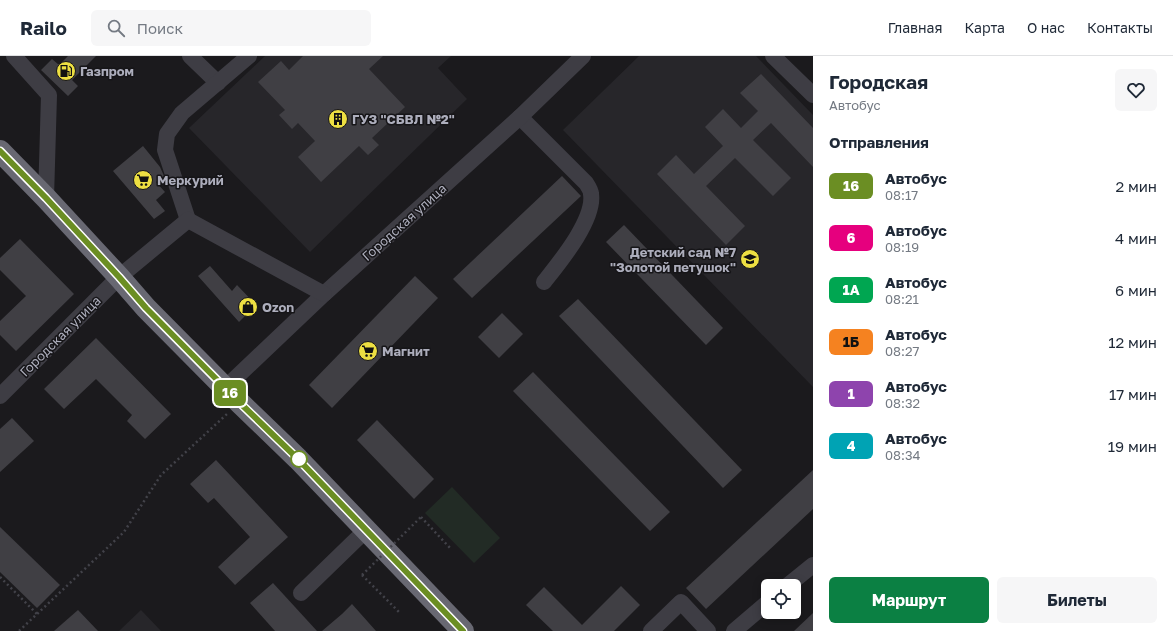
<!DOCTYPE html>
<html lang="ru">
<meta charset="utf-8">
<style>
:root{--surface:#fff;--page:#f6f6f7;--text:#1f2937;--muted:#747a83;--line:#e0e1e3;--accent:#0b8043}
body{margin:0;font-family:"Golos Text",sans-serif;background:var(--page);color:var(--text);height:100vh;display:flex;flex-direction:column;font-size:15px;white-space:nowrap}
*{box-sizing:border-box;margin:0}
p{font-size:13px;color:var(--muted)}
.icon{flex:none;width:22px;height:22px;fill:none;stroke:currentColor;stroke-width:2;stroke-linecap:round;stroke-linejoin:round}
.map{position:relative;flex:1;overflow:hidden}
.side{display:flex;flex-direction:column;background:var(--surface);width:360px}
.side>*{flex:none}
.badge{padding:0 8px;border-radius:6px;font-size:14px;line-height:26px}
.buttons{position:absolute;left:761px;top:523px;display:grid;gap:8px}
.buttons a{display:grid;place-items:center;width:40px;height:40px;border-radius:6px;background:var(--surface);box-shadow:0 2px 10px #0003;font-size:20px}
.map>.badge{position:absolute;translate:-50% -50%;box-shadow:0 0 0 2px #fff}
h2{padding:0 16px;font-size:15px;line-height:36px}
.round{display:grid;place-items:center;flex:none;width:42px;height:42px;border-radius:6px;background:var(--page)}
.headline{display:flex;align-items:center;justify-content:space-between;height:68px;padding:0 16px}
h1{font-size:19px;font-weight:700;line-height:30px}
.action{display:flex;gap:8px;margin-top:auto;padding:8px 16px}
.action a{flex:1;height:46px;border-radius:6px;background:var(--accent);color:#fff;font-size:16px;font-weight:700;line-height:46px;text-align:center}
.action a+a{background:var(--page);color:var(--text)}
ul{padding:0;list-style:none}
li{display:flex;align-items:center;gap:12px;height:52px;padding:0 16px}
li div{flex:1}
li b{display:block;font-size:15px}
li em{font-style:normal}
li .badge{min-width:44px;font-weight:700;text-align:center}
header{display:flex;align-items:center;gap:24px;box-sizing:border-box;height:56px;padding:0 20px;background:var(--surface);border-bottom:1px solid var(--line)}
header strong{font-size:19px}
nav{display:flex;gap:22px;margin-inline-start:auto;font-size:14px}
.search{width:280px;height:36px;background:var(--page);display:flex;align-items:center;gap:10px;box-sizing:border-box;padding:0 14px;border-radius:6px;color:var(--muted);font-size:15px}
main{display:flex;flex:1;min-height:0}
.map>svg:first-child{display:block}
.built{fill:#27262a}
.green{fill:#222b25}
.building{fill:#403f44}
.lines{fill:none;stroke-linecap:round;stroke-linejoin:round}
.path{stroke:#424249;stroke-width:2.5;stroke-dasharray:2 3;stroke-linecap:butt}
.minor{stroke:#3e3d44;stroke-width:16}
.highway{stroke:#686872;stroke-width:22}
.path-bridge{stroke:#424249;stroke-width:2.5;stroke-dasharray:2 3;stroke-linecap:butt}
.line-casing{stroke:#fff;stroke-width:9}
.line{stroke:#6b8e23;stroke-width:6}
.stop-dot{fill:#fff;stroke:#6b8e23;stroke-width:2}
.labels{text-anchor:middle;dominant-baseline:central;stroke-width:3;stroke-linejoin:round;paint-order:stroke}
.poi-label{font-size:13px;font-weight:bold;fill:#adaebc;stroke:#161518;text-anchor:start}
.street-label{font-size:13px;fill:#adaebc;stroke:#161518}
</style>
<header>
<strong>Railo</strong>
<div class="search"><svg class="icon" aria-label="search" viewBox="0 0 24 24"><circle cx="10" cy="10" r="6"/><path d="M15 15l6 6"/></svg>Поиск</div>
<nav><a>Главная</a><a>Карта</a><a>О нас</a><a>Контакты</a></nav>
</header>
<main>
<div class="map">
<svg width="813" height="575" viewBox="0 0 813 575">
<rect width="100%" height="100%" fill="#1b1a1d"/>
<g class="built">
<path d="M265,0h186l-13,12 29,31 -157,153 -121,-124z"/>
<path d="M639,0h117l57,59v272l-250,-257z"/>
<path d="M141,554l20,21h-42z"/>
</g>
<path class="green" d="M452,431l48,51 -26,25 -49,-50z"/>
<g class="building">
<path d="M68,0h28l-24,24 6,6 -10,10 -27,-26 11,-11 7,6z"/>
<path d="M303,0h80l-14,13 36,38 -33,31 7,7 -11,10 -9,-9 -38,36 -23,-25 17,-16 -17,-18 -6,6 -13,-14 6,-5 -27,-28 23,-21 8,9z"/>
<path d="M761,18l52,54v39l-42,-44 -18,17 38,38 -18,18 -38,-38 -29,28 39,40 -19,19 -69,-71 19,-19 18,19 29,-28 -18,-19 18,-18 18,19 17,-17 -18,-18z"/>
<path d="M143,90l17,21 4,9 -8,6 9,10 -9,8 9,11 -11,8 -41,-48z"/>
<path d="M562,120l19,20 -109,102 -19,-19z"/>
<path d="M624,169l99,103 -17,17 -100,-103z"/>
<path d="M20,183l54,55 -58,57 -16,-16v-14l26,-25 -26,-26v-12z"/>
<path d="M210,210l22,25 5,-6 19,20 -17,17 -41,-46z"/>
<path d="M415,220l23,22 -106,110 -23,-23z"/>
<path d="M578,243l164,171 -19,18 -164,-172z"/>
<path d="M502,257l21,21 -24,24 -21,-21z"/>
<path d="M96,282l75,76 -26,25 -18,-18 5,-6 -36,-36 -32,30 -20,-20z"/>
<path d="M533,316l137,140 -20,19 -137,-140z"/>
<path d="M12,362l22,23 -34,31v-43z"/>
<path d="M377,364l57,59 -20,20 -57,-59z"/>
<path d="M216,404l72,77 -53,48 -17,-18 32,-30 -36,-39 -6,5 -18,-19z"/>
<path d="M813,414v39l-107,100 -20,-21z"/>
<path d="M0,471l60,58 -23,23 -37,-36z"/>
<path d="M273,527l44,48h-42l-25,-28z"/>
<path d="M621,530l19,19 -26,26h-61l-27,-26 18,-18 38,38z"/>
<path d="M352,548l24,27h-54l20,-17z"/>
<path d="M78,554l20,21h-44z"/>
<path d="M813,557v18h-19z"/>
</g>
<g class="lines">
<g class="path">
<path d="M421,461l30,32"/>
<path d="M362,519l38,38"/>
<path d="M0,521l37,37"/>
<path d="M19,575l105,-99 37,-57 66,-61"/>
</g>
<g class="minor">
<path d="M14,0l35,39 -3,103"/>
<path d="M190,0l28,27"/>
<path d="M773,0l40,39"/>
<path d="M520,61l66,66c2,3 5,8 5,11 4,26 -32,69 -47,88"/>
<path d="M188,164l-23,-70 2,-16 15,-21 67,-57"/>
<path d="M225,332l99,-94 196,-177 63,-61"/>
<path d="M0,340l119,-119 69,-57 136,74"/>
<path d="M787,530l26,-21"/>
<path d="M301,537l65,-63"/>
<path d="M651,575l30,-29 27,29"/>
<path d="M734,575l34,-29"/>
</g>
<path class="highway" d="M0,95l46,47 73,79 27,31 93,94 59,57 165,172"/>
<path class="path-bridge" d="M362,519l59,-58"/>
</g>
<g class="lines">
<g class="line-casing">
<path id="line" d="M0,95l46,47 73,79 27,31 93,94 59,57 165,172"/>
</g>
<use href="#line" class="line"/>
</g>
<defs>
<g id="fuel-disc" transform="scale(1)"><circle r="9.5" fill="#eddf42" stroke="#161518"/><path d="M-5.5-6h7V0h2V4h1.3V-2.5L3-4.5l.8-.8L6-3V5H2.5V1h-1V6h-7ZM-4.2-4.7v3.2H.2V-4.7Z" fill="#111"/></g>
<g id="building-disc" transform="scale(1)"><circle r="9.5" fill="#eddf42" stroke="#161518"/><path d="M-4-6H4V6H1V3H-1V6H-4ZM-2.5-4.3h1.7v1.8h-1.7ZM.8-4.3h1.7v1.8H.8ZM-2.5-1h1.7V.8h-1.7ZM.8-1h1.7V.8H.8Z" fill="#111"/></g>
<g id="supermarket-disc" transform="scale(1)"><circle r="9.5" fill="#eddf42" stroke="#161518"/><path d="M-6-5.5h2.5l.6 2H6L4.5 2H-2.5L-4.4-4H-6ZM-1.5 3.2a1.3 1.3 0 1 0 .1 0ZM3 3.2a1.3 1.3 0 1 0 .1 0Z" fill="#111"/></g>
<g id="school-disc" transform="scale(1)"><circle r="9.5" fill="#eddf42" stroke="#161518"/><path d="M0-5L7-2L0 1L-7-2ZM-4 1L0 2.5L4 1V4Q0 6-4 4Z" fill="#111"/></g>
<g id="shop-disc" transform="scale(1)"><circle r="9.5" fill="#eddf42" stroke="#161518"/><path d="M-5-2.5h2.3a2.7 3.5 0 0 1 5.4 0H5L5.5 6h-11ZM-1.5-2.5h3a1.5 2.3 0 0 0-3 0Z" fill="#111"/></g>
</defs>
<g fill-rule="evenodd">
<use href="#fuel-disc" x="66" y="15"/>
<use href="#building-disc" x="338" y="63"/>
<use href="#supermarket-disc" x="143" y="124"/>
<use href="#school-disc" x="750" y="203"/>
<use href="#shop-disc" x="248" y="251"/>
<use href="#supermarket-disc" x="368" y="295"/>
</g>
<circle class="stop-dot" cx="299" cy="403" r="8"/>
<g class="labels">
<g class="poi-label">
<text x="80" y="15">Газпром</text>
<text x="352" y="63">ГУЗ "СБВЛ №2"</text>
<text x="157" y="124">Меркурий</text>
<text x="736" y="196" text-anchor="end">Детский сад №7<tspan x="736" dy="15">"Золотой петушок"</tspan></text>
<text x="262" y="251">Ozon</text>
<text x="382" y="295">Магнит</text>
</g>
<g class="street-label">
<text transform="translate(404 166) rotate(-42)">Городская улица</text>
<text transform="translate(60 280) rotate(-45)">Городская улица</text>
</g>
</g>
</svg>
<div class="buttons">
<a><svg class="icon" aria-label="locate" viewBox="0 0 24 24"><circle cx="12" cy="12" r="6"/><path d="M12 2v4M12 18v4M2 12h4M18 12h4"/></svg></a>
</div>
<b class="badge" style="left:230px;top:337px;background:#6b8e23;color:#fff">16</b>
</div>
<section class="side">
<div class="headline"><div><h1>Городская</h1><p>Автобус</p></div><a class="round"><svg class="icon" aria-label="heart" viewBox="0 0 24 24"><path d="M12 20l-8-8c-3-5 5-10 8-4 3-6 11-1 8 4z"/></svg></a></div>
<h2>Отправления</h2>
<ul>
<li><span class="badge" style="background:#6b8e23;color:#fff">16</span><div><b>Автобус</b><p>08:17</p></div><em>2 мин</em></li>
<li><span class="badge" style="background:#e6007e;color:#fff">6</span><div><b>Автобус</b><p>08:19</p></div><em>4 мин</em></li>
<li><span class="badge" style="background:#00a651;color:#fff">1А</span><div><b>Автобус</b><p>08:21</p></div><em>6 мин</em></li>
<li><span class="badge" style="background:#f58220;color:#111">1Б</span><div><b>Автобус</b><p>08:27</p></div><em>12 мин</em></li>
<li><span class="badge" style="background:#8e44ad;color:#fff">1</span><div><b>Автобус</b><p>08:32</p></div><em>17 мин</em></li>
<li><span class="badge" style="background:#00a3b4;color:#fff">4</span><div><b>Автобус</b><p>08:34</p></div><em>19 мин</em></li>
</ul>
<div class="action"><a>Маршрут</a><a>Билеты</a></div>
</section>
</main>
